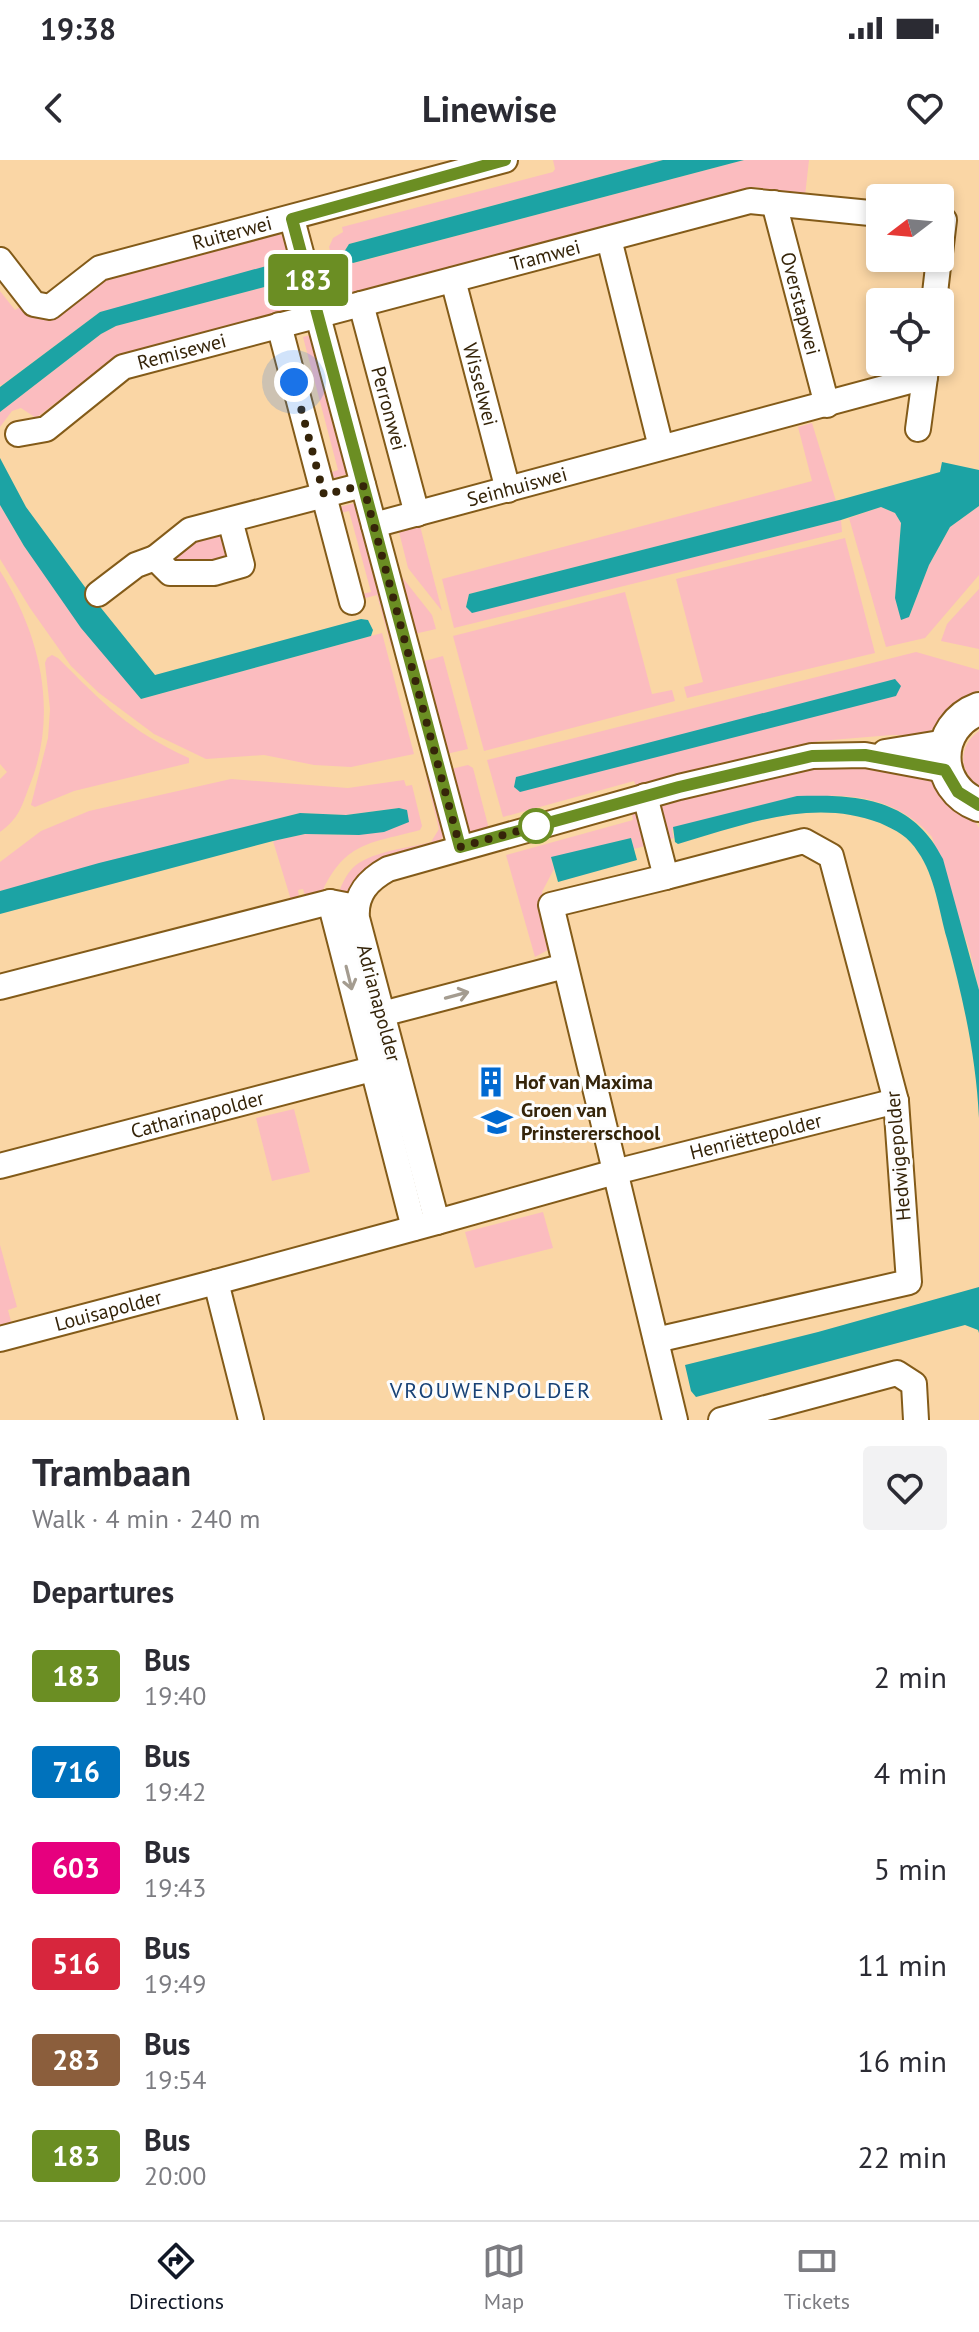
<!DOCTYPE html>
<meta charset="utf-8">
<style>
:root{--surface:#fff;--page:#f2f2f3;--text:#2b2b33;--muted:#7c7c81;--line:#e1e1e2;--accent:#111827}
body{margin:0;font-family:"PT Sans",sans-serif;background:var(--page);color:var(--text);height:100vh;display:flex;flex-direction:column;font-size:30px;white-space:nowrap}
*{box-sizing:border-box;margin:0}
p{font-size:26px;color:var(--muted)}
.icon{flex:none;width:44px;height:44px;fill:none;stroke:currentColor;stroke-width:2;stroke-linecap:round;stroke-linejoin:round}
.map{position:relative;height:1260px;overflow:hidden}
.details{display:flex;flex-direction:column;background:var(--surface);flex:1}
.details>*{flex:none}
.badge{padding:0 16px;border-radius:6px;font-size:28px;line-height:52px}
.needle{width:52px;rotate:254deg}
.buttons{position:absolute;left:866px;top:24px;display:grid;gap:16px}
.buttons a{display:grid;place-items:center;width:88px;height:88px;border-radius:8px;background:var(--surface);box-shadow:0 4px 12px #0003;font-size:40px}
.you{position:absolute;width:40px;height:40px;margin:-20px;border:6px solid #fff;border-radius:50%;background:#1a73e8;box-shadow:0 0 0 12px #1a73e833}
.map>.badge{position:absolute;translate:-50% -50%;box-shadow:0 0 0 4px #fff}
h2{padding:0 32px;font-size:30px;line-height:72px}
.round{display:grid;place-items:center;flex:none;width:84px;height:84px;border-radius:8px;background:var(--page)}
.headline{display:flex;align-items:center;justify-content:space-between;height:136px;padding:0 32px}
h1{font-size:38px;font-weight:600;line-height:60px}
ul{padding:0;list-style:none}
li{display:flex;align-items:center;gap:24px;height:96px;padding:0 32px}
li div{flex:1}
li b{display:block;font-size:30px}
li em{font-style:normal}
li .badge{min-width:88px;font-weight:700;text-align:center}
.status{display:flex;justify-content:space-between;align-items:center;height:56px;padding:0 40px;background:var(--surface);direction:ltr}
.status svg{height:22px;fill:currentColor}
header{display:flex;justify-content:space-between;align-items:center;height:104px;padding:0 32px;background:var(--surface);font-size:36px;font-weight:600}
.tab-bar{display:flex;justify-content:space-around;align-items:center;height:112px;border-top:2px solid var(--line);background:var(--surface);font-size:22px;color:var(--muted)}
.tab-bar a{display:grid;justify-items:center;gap:4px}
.tab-bar .on{color:var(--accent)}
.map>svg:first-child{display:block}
.green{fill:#fbbcbf}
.water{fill:#1ca3a4}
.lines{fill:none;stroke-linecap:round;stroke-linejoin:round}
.minor-casing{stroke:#835b19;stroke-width:28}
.major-casing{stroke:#835b19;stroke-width:36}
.minor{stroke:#fff;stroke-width:24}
.major{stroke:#fff;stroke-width:32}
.oneway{stroke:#a49c90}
.line-casing{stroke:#fff;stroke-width:18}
.line{stroke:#6b8e23;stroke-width:12}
.walk{stroke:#352409;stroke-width:8;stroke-dasharray:0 14.4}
.stop-dot{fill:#fff;stroke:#6b8e23;stroke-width:4}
.labels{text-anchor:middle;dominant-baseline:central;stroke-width:6;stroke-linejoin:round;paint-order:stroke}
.street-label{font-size:20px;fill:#352409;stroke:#fdfdfd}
.poi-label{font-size:20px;font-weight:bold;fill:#352409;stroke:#fdfdfd;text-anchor:start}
.neighbourhood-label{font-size:22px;letter-spacing:2px;fill:#184276;stroke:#fdfdfd}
</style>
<div class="status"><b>19:38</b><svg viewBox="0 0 49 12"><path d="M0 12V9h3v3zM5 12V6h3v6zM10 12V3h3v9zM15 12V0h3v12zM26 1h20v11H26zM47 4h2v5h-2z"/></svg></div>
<header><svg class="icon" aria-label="back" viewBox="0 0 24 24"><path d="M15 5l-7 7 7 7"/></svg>Linewise<svg class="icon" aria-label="heart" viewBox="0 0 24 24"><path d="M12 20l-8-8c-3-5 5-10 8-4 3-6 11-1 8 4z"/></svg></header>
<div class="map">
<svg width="979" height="1260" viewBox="0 0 979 1260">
<rect width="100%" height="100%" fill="#fad6a5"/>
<g class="green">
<path d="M553,0h110l-314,84 -5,8 10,11 390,-103h65l-4,36h-22l-12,-6 -15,-3 -412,115 -15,-55 4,-9 10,-6 -1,-5 211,-55 2,-3z"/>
<path d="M278,74l10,5c2,16 14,59 10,70l-37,15 -2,-7 -141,38 -82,63 -15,-10 -9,3 -12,16v-15l101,-78 15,-8 160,-42 2,-6 -178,34 -98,73h-2v-94l15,19 8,-5 80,-32 14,3z"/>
<path d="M314,174l37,139 -24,7 -2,-6 13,-4 -35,-133z"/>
<path d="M812,263l24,78 -367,93 -3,13 7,5 368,-92 1,12 -388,96 -12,-49 370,-98 -14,-54z"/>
<path d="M359,342l37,142 -5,2 -14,-51 -19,5 -1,-5 14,-3 -22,-81 -13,3 -1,-6z"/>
<path d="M0,345l24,41 117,153 241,-66 32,121 -63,13 -37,-2 -50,-10 -58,4 -52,-25 -55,-41 -28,-27 -41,-58 -30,-49z"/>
<path d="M979,346v69l-54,63 -39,9 -37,-129 32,-11 14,6 6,10 -6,75 14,19 20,-52 21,-38z"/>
<path d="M420,366l22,85 -34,-43 -9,-36z"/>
<path d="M225,368l7,25 -9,11 -49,-3 -1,-11z"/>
<path d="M845,378l30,115 -188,45 -3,-11 19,-5 -27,-103z"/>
<path d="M0,411c41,65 59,143 29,216 -8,21 -10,31 -29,45v-53l7,-7 -7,-8z"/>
<path d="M398,412l34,43 4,14 -26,6z"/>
<path d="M979,429v60l-38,-8 6,-17z"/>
<path d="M625,432l27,102 20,-4 3,11 -191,50 -31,-115z"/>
<path d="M916,492l63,18v20l-32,20 -12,18 -15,7h-28l-73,6 -181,50 -4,-10 -131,36 -16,-57z"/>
<path d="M52,495l6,3c45,45 71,73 131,100v5l-115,28 -39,16 -4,-2 17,-67 2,-29 -5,-46 2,-5z"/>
<path d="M443,496l25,93 -26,6 -21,-93z"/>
<path d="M979,571v55c-21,-15 -21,-40 0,-55z"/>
<path d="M815,602h29l92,18 14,19 25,22 4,7v162l-9,-38 -38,-115c-66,-75 -180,-29 -260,-7l2,8 -40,11 -3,-11 -80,20 3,11 -12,23 13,54 -20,11 -29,-102 127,-35 -2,-11z"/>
<path d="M468,605l5,3 16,61 -13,4 -8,-3 -21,-60z"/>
<path d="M431,614l14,53 -2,9 -5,8 -85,52 -17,3c5,-12 9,-25 20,-34 19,-14 52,-17 75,-23l8,-13 -13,-53z"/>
<path d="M231,619l117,9 56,-8 2,6 6,-1 10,41 -2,4c-47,13 -74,11 -97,60l-18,6 -2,-7 -5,1 1,7 -8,3 -18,-59 32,-7 54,1 40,-27 -53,7 -46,-2 -300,78v-29l41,-31 48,-20z"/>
<path d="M294,949l16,63 -38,9 -16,-63z"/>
<path d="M543,1052l10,36 -78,20 -10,-36z"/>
<path d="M0,1085l17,62 -9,3 5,19 -13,3z"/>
</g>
<g class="water">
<path d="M663,0h81l-391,103 -6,-3 -3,-8 5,-8z"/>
<path d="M270,105l6,3v16l-160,42 -15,8 -101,78v-25l100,-75z"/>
<path d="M0,298l26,49 67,91 62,77 206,-56 7,1 5,10 -2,6 -230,63 -60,-71 -57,-82 -24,-41z"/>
<path d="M942,302l37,8v36l-29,21 -21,38 -20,52 -8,3 -6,-22 6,-75 -6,-10 -14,-6 -40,13 -369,93 -6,-6 3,-13 374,-95 97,-27z"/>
<path d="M895,519l6,7 -5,10 -376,96 -6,-5 2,-10z"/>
<path d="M797,636c61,-2 116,2 146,63l36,131v128c-3,-62 -16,-120 -32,-179 -8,-28 -12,-63 -29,-87 -9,-15 -22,-22 -38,-29 -68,-26 -136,2 -202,21l-3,-2 -2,-15z"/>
<path d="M399,648l8,2 2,12 -25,10 -25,3 -54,-1 -32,7 -273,73v-23l99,-28 201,-50 46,2z"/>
<path d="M631,678l6,22 -79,22 -7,-25z"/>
<path d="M979,1127v46l-1,-3 -13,-5 -269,72 -5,-6 -6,-26 133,-33z"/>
</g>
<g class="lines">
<g class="minor-casing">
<g id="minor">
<path id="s1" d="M774,43l53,202"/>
<path d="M292,59l168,628"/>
<path d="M940,60h4l-4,33"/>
<path d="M609,79l52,208"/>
<path id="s2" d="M0,100l34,44 16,3 50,-39 405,-108"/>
<path id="s3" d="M453,120l55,210"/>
<path d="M934,142l5,-44"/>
<path id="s4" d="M361,144l56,210"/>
<path d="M279,165l73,277"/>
<path d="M918,269l7,-52"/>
<path id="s5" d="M18,274l28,-5 77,-62 627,-166 130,13"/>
<path d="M230,360l12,45 -28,8h-44l-15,-15 35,-28 173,-45"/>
<path id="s6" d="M374,365l551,-148 2,-15"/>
<path d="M98,434l38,-29 19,-7"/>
<path d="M885,592l61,-10"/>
<path d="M645,636l21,81 -115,28 124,515"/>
<path d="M330,742l84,326"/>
<path d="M0,827l330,-85 26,5"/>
<path d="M382,854l183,-48"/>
<path id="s7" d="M0,1006l395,-103"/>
<path id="s8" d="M437,1062l178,-50 281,-71"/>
<path id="s9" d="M0,1179l216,-57"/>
<path d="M656,1180l253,-58 -13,-181 -65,-245 -27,-15 -138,36"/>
<path d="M251,1260l-35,-138 221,-60 -80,-304c-2,-24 11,-38 31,-49l291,-82 133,-31 53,-1 80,15"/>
<path d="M721,1260l176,-47 17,11 2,36"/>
</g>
</g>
<g class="major-casing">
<path id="major" d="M979,549c-46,17 -46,79 0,96"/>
</g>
<use href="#minor" class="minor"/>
<use href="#major" class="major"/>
</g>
<defs><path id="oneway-shaft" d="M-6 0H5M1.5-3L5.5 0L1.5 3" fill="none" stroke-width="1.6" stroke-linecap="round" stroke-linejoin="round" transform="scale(2)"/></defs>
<g class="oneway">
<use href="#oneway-shaft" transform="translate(349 818) rotate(76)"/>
<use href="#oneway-shaft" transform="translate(457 835) rotate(-15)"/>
</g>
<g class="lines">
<g class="line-casing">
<path id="line" d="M505,0l-213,59 168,628 219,-60 133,-31 53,-1 80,15 13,22 21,13"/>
</g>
<use href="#line" class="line"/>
<path class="walk" d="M294,222l30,113 39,-10 97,362 76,-21"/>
</g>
<defs>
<g id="building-bare" transform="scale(2.4)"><path d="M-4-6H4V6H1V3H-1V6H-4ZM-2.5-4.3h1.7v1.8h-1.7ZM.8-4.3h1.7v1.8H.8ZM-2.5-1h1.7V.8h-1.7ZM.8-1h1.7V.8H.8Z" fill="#0069d1" stroke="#fdfdfd" stroke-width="2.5" paint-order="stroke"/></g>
<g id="school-bare" transform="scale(2.4)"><path d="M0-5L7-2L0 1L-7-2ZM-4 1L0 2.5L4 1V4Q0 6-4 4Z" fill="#0069d1" stroke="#fdfdfd" stroke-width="2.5" paint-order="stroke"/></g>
</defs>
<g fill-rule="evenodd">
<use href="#building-bare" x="491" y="922"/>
<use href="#school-bare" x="497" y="962"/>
</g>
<circle class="stop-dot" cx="536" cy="666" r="16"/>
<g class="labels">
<g class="street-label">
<text stroke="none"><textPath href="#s2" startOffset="272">Ruiterwei</textPath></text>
<text stroke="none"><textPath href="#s5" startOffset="564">Tramwei</textPath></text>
<text stroke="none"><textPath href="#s1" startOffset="104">Overstapwei</textPath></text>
<text stroke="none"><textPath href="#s5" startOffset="188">Remisewei</textPath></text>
<text stroke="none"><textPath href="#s3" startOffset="108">Wisselwei</textPath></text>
<text stroke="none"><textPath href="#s4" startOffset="108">Perronwei</textPath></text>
<text stroke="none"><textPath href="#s6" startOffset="148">Seinhuiswei</textPath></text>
<text transform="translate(379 843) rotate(75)">Adrianapolder</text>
<text stroke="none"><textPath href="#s7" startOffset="204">Catharinapolder</textPath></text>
<text stroke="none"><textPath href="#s8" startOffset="330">Henriëttepolder</textPath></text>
<text transform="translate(898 996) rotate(-95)">Hedwigepolder</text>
<text stroke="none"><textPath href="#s9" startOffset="112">Louisapolder</textPath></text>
</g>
<g class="poi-label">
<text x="515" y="922">Hof van Maxima</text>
<text x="521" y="950">Groen van<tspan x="521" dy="23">Prinstererschool</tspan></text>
</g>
<g class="neighbourhood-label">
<text x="491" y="1230">VROUWENPOLDER</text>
</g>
</g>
</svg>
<div class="buttons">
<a><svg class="needle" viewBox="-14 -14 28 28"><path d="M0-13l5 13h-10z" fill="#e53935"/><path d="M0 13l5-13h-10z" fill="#7c7c81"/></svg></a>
<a><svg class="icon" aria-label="locate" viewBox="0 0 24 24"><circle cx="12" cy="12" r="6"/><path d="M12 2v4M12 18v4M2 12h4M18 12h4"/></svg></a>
</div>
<div class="you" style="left:294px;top:222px"></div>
<b class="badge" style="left:308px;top:120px;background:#6b8e23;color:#fff">183</b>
</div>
<section class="details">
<div class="headline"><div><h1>Trambaan</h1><p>Walk · 4 min · 240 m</p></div><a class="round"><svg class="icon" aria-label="heart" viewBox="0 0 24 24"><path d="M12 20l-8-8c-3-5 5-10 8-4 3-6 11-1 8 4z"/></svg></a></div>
<h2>Departures</h2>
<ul>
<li><span class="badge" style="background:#6b8e23;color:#fff">183</span><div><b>Bus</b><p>19:40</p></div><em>2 min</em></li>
<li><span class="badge" style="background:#0072bc;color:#fff">716</span><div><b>Bus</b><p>19:42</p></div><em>4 min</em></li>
<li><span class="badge" style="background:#e6007e;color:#fff">603</span><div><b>Bus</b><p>19:43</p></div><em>5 min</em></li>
<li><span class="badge" style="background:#d7263d;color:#fff">516</span><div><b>Bus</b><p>19:49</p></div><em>11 min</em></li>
<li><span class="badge" style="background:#8b5e3c;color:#fff">283</span><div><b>Bus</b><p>19:54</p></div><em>16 min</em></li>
<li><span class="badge" style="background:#6b8e23;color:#fff">183</span><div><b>Bus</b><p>20:00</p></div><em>22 min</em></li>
</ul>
</section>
<nav class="tab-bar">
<a class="on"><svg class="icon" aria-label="directions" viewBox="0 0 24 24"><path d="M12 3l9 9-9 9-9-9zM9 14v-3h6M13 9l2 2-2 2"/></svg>Directions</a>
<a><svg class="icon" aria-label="map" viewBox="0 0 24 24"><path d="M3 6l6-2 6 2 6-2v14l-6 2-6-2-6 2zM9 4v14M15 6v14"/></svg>Map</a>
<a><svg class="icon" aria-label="tickets" viewBox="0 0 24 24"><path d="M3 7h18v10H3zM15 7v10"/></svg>Tickets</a>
</nav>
